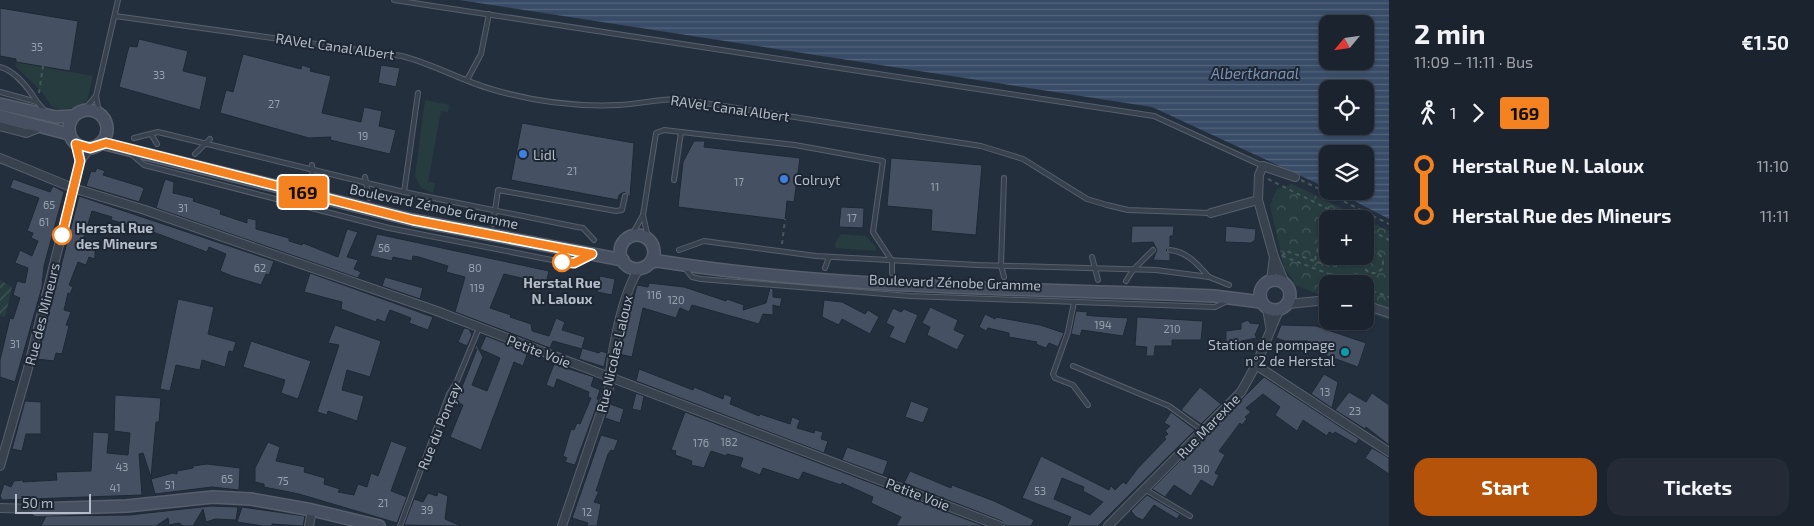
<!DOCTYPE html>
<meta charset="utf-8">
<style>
:root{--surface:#1b232e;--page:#242b36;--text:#f1f3f6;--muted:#a0a4aa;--line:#39404a;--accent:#b45309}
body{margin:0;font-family:"Exo 2",sans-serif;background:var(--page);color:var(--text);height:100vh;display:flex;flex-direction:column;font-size:19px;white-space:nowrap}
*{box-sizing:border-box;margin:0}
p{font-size:16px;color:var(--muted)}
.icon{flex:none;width:28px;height:28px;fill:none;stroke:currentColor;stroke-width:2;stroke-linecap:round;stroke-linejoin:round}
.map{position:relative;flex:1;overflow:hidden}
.drawer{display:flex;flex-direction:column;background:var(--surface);width:425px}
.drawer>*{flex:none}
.badge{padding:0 10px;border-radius:4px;font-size:18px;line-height:32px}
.needle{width:32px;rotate:241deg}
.buttons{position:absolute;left:1319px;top:15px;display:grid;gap:10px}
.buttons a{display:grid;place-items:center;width:55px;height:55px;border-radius:10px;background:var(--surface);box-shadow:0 1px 4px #0004,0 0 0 1px var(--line);font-size:25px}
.scale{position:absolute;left:15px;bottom:12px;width:76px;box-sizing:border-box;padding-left:5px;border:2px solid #b4bcc9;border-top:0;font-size:14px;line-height:18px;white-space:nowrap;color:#b4bcc9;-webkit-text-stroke:4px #1d2633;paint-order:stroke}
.map>.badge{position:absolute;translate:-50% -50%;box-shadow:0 0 0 2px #fff}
.legs{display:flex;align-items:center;gap:8px;height:55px;padding:0 25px;font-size:16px}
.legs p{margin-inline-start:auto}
.overview{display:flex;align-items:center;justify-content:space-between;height:85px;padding:0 25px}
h1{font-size:28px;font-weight:700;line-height:38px}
.primary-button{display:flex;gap:10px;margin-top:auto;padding:10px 25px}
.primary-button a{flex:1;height:58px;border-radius:15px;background:var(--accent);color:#fff;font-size:20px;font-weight:700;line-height:58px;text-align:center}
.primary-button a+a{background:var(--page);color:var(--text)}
ul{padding:0 25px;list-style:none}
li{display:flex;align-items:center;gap:18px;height:50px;font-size:19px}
li i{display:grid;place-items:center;width:8px;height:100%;margin:0 6px;background:currentColor}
li i::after{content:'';width:12px;height:12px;margin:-6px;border:4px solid;border-radius:50%;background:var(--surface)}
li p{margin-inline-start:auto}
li:first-child i{background:linear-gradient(#0000 50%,currentColor 0)}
li:last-child i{background:linear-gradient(currentColor 50%,#0000 0)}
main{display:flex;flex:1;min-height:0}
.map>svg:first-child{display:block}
.grass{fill:#263c3f}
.forest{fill:url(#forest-crowns)}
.garden{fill:url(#garden-furrows)}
.water{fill:url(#water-rules);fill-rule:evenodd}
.building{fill:#455162;stroke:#1f2835;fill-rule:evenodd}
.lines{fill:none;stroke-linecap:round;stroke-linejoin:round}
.lane-casing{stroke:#565f6c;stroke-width:6}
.street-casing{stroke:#565f6c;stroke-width:10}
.secondary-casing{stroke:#565f6c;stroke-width:14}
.path{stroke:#44595c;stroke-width:2;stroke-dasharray:4 4;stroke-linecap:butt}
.lane{stroke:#38414e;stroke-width:4}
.street{stroke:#38414e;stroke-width:8}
.secondary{stroke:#465061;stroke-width:11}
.line-1-casing{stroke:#fff;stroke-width:11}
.line-1{stroke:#f58220;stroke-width:8}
.shop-dot{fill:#3f7fe0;stroke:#1d2633;stroke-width:2}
.stop-1-dot{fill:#fff;stroke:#f58220;stroke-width:2.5}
.culture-dot{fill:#0f9aa8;stroke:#1d2633;stroke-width:2}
.labels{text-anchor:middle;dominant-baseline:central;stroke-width:4;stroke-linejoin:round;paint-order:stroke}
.number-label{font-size:11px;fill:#98a1af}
.street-label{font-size:14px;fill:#b4bcc9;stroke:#1d2633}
.poi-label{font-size:14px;fill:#b4bcc9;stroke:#1d2633;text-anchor:start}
.stop-label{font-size:14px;font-weight:bold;fill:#b4bcc9;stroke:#1d2633;text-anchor:start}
.water-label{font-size:15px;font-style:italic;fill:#7c92b1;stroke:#1d2633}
</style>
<main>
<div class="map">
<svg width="1389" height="526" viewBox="0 0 1389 526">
<defs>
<pattern id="forest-crowns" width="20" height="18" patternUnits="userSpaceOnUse" patternTransform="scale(1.25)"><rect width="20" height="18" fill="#263c3f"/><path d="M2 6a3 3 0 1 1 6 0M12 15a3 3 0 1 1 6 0" fill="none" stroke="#435659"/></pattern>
<pattern id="garden-furrows" width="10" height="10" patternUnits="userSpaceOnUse" patternTransform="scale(1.25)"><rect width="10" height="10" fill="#263c3f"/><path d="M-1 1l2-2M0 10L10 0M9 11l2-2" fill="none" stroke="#435659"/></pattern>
<pattern id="water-rules" width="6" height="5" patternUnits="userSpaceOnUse" patternTransform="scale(1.25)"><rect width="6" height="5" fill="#394c67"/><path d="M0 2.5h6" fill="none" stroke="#53647b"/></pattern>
</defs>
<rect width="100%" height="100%" fill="#242f3e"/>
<g class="grass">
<path d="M16,62l77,14 -6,25 -7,6 -21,3 -8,-4 -9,-14 -27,-26z"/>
<path d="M425,100l24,5 -1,7 -7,-1 -13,71 7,1 -2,10 -12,-5 -6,-12z"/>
<path d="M841,234l25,2 10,11v4l-40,-3 -1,-5z"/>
</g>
<path class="forest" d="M1292,184l72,35h-36v37h37v-37l24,12v89l-24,-8v-28h-37l-1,14 -31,-13 -12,-18 -14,-62 7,-16z"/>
<path class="garden" d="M0,280l12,7 -7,30 -5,-1z"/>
<path class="water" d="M459,0h930v219l-54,-28h30v-37h-37l-1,34 -175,-81zM1328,24h37v37h-37zM1328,89h37v37h-37z"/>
<g class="building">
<path d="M0,8l78,13 -8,50 -54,-9v-3l-16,-3z"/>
<path d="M139,39l49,12 -5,20 24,6 -7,33 -81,-23 10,-41 8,1z"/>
<path d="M243,54l58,15 1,-4 9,3 -1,3 21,5 -9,37 39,9 3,-15 18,4 -3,15 17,4 -6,24 -60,-14 1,-3 -22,1 -89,-25 6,-23 7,2z"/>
<path d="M381,65l19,3 -4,19 -18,-4z"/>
<path d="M522,123l112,20 -4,54 -6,-5 -5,3 -1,5 -107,-20z"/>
<path d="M694,141h11l-1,6 96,11 -6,44 -7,-1 -2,19 -107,-13 5,-45z"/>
<path d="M891,158l91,7 -6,70 -45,-4 1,-21 -45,-4z"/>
<path d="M97,168l8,3 -2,4 39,12 2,2 -5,13 -53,-16 5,-15 4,1z"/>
<path d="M13,179l37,13 3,-6 11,6 -20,74 -2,21 -27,95 -15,-5v-17l10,-42 3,1 7,-21 -7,-3 4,-14 8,2 3,-15 -13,-5 5,-13 12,6 6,-15 -7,-3 2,-5 -6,-2 12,-33 -29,-10z"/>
<path d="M165,179l9,3 -1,11 21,5 -1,3 28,9 -1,4 27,9v-5l9,2v9l33,9v3l13,4 1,-2 35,14 9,-28 11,3 -11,25 11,3 -4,9 7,3 -3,6 -202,-70z"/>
<path d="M79,196l195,65 -5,14 -3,-1 -5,11 -29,-9 -12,-5 6,-17 -17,-7 -2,5 -62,-23 -34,-9 1,-3 -20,-6 -9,29 3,1 -1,2 10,3v13l-6,-2 -3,8 -8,-3 -9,23 4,2 -3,7 -2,-1 -4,17 7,2 -5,13 3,1 -7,28 -6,-1 -2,8 -17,-2z"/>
<path d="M841,207l23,1 -1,20 -24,-1z"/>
<path d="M1132,226h42l-1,10h-3v10l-4,4 4,4v7l-17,-1 4,-10 -4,-8 -22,1z"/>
<path d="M1226,226l30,3 -1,11 -4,3 -26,-1z"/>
<path d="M377,234l172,37 -3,13 -42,-10 -14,34 21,7 -1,2 21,7 1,7 17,5 7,-18 9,4 -3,8 23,7 -3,11 17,5 2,-2 6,2 -3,14 -25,-8 3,-10 -29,-8 -3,7 -95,-36 10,-35 -19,-5 2,-6 -29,-9 -6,-1 -1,5 -19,-4 -1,4 -22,-5z"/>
<path d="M310,273l123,44 -5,13 -19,-7 2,-5 -21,-8 -5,12 -8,-3 -1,3 -35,-13 1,-7 -38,-10z"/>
<path d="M600,276l15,3 -3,16 -15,-3z"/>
<path d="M385,277l38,11 -3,11 -38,-13z"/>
<path d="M649,283l35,4 42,14 1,-2 17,6 -1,5 23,-7 4,-15 3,1v8l9,1 -2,9 -7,-2v10l-10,-1 -4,10 -67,-19 -3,7 -9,-4 -4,10 -33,-10 -11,49 -13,-3 18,-69 11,2z"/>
<path d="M178,299l36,8 -6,27 28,8 -3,10 -4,-1 -4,16 -23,-7 -2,10 -24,-5 -6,26 -10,-2z"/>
<path d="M824,300l18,2 23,12 3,-4 11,7 -9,17 -28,-15 -3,6 -17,-8z"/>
<path d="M930,307l28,13 -4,10 11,5 -8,15 -30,-15 3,-8 -8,-4z"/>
<path d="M893,308l8,4 3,-3 14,6 -13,29 -16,-7 5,-10 -8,-4z"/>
<path d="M1076,311l12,1 -2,3 8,1 34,2 -5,18 -41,-6 -2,6 -9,-2z"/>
<path d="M985,314l10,5 1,-2 44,8 24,8 -6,14 -9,-4 -3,5 -10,-4 1,-2 -28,-5v-4l-21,-5 -2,3 -7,-4z"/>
<path d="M1137,317l66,4 -2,19h-29v6h-17l-1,10h-8l1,-9 -12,-1z"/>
<path d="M1248,320l2,3 10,1 -5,11 2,3 -16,3v5l-15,-1v-14l15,-2v-6z"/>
<path d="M335,325l46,16 -11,36 -23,-7 -5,20 22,6 -7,25 -29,-10 -1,4 -10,-3 22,-67 -11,-2z"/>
<path d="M1281,325l35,1 50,17 -8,24 -33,-12 2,-7 -20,-7h-22l-9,-3z"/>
<path d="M464,328l5,1 3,6 -5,11 -9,-4z"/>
<path d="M486,336l42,16 -5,14 -9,-4 -33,88 -31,-13 13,-32 -12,-5 5,-10 4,2 17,-43h-2l1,-5 7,13 -11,28 15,6 13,-33 -20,-9z"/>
<path d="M251,341l60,20 -13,38 -17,-6 4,-13 -42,-13z"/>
<path d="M554,364l40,13 -3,9 9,4 -3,9 2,1 -24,65 -10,-3 2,-4 -4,-2 8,-27 3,1 3,-7 3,1 11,-26 -3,-1 1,-5 -32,-13 -3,9 -8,-3z"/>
<path d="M639,369l54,21 1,-3 29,12 1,-5 8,3 -2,7 29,12 1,-2 30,10 2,-7 8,3 -3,8 17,5 1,-3 8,2 -2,7 7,2 -4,12 -188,-72z"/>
<path d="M1324,374l14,8 -6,26 -21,-14z"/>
<path d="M1264,377l95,62 -3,5 -21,-12 -2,2 -4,-2 -2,4 -24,-16 -6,11 -22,-16 5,-8 -17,-13 -17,14 5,4 -6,5 2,2 -5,6 -2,-2 -21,28 6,4 -10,18 4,2 -6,12 -12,-7 -10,16 -17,-11 -9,12 -13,-8z"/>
<path d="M1200,387l21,17 -20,20 -20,-14z"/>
<path d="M1349,392l17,10 6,-9 17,12v40l-23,-18 -1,2 -30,-19z"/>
<path d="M636,393l8,3 -3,15 -9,-2z"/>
<path d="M115,395l46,3 -2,24h-3l-5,55 -8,-24 -4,1 3,41 -140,5 -2,-4 4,-12 7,3 3,-6 9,-1v2l34,-2 -1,-8 35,-1 2,-39 16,1 -2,20 21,2 2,-22 -16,-2z"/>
<path d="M25,401l16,1v32h-15l-4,17 -10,-2z"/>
<path d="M911,401l18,7 -6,15 -18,-6z"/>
<path d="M610,404l14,5 -4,14 -15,-5z"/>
<path d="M685,412l299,114h-88l5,-9 -30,-14 2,-6 -31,-14 -1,2 -38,-13 -4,8 -36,-12 -3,7 -20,-8 3,-9 -16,-4 -1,2 -15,-5 -7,17 -13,-3 1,-4 -17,-6 1,-4 -5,-1z"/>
<path d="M1171,412l24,18 -97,96h-31l4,-9 -49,-19 19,-42 68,34 2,-4 4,4 8,-8 3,2 12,-16 28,-29 -2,-2 4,-3 -3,-3 5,-5 -6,-3zM1062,478l22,9 -1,4 20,11 -13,13 -36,-16z"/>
<path d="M601,435l17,5 -4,11 -3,-1 -3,4 -12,37h3l-5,11 7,2 -4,22h-10l1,-3 -16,-5z"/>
<path d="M391,441l16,6 -16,44 16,6 -10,26 -98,-29 -35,-7v-3l-9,-2v-14l13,-26 12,5 -4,14 29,6 -1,5 21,6 -1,6 16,5 -2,3 16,3 4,-11 9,3 4,-14 7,3z"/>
<path d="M847,447l41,14 -5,14 -41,-15z"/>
<path d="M1372,448l17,10v16l-24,-16z"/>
<path d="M207,464l33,4 -1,22 -27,-3 -57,7 -4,-15 22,-6 4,1v-3l16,-3v-2z"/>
<path d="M910,471l41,17 1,-3 42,16 40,19 -3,6h-25l-4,-5 -98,-38z"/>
<path d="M438,492l10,4 -3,23 16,7 -57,-1 10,-26 9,3 5,-9 9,3z"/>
<path d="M1147,495l33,19 -3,5 -23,-14 -11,15 -7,-3 -5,-6z"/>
<path d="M211,506l27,1 -2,13 -21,-1 -9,3 -3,-13 -10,17h-10l-4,-3 -10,2 -1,-7 -12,8h-115l5,-10 83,-1z"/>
<path d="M242,507l63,9 -2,10 -31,-2v2h-9l-26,-4z"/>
</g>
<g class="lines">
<g class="lane-casing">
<g id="lane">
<path d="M394,0l760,116 109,50"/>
<path d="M115,16l287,40c31,8 58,24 89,33 40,12 86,18 128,16 20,-1 39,-6 60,-6l302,47 42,13 64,40 20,6 21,5 82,3"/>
<path d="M0,67c15,4 29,22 37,35"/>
<path d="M467,80l14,-26 8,-40"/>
<path d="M0,92l37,10 9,10"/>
<path d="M84,110l12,-14"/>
<path d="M99,113l-3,-17 22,-96"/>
<path d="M151,134l6,10"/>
<path d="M134,138l24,-6 246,60 173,35 6,1 11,12"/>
<path d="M130,153l14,12 245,63 173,34 12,1 14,-6"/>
<path d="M195,154l15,-15"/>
<path d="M312,165l1,19"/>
<path d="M365,177l4,21"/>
<path d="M1004,178l-3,87 3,12"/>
<path d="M674,180l7,-48"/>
<path d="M404,192l14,-99"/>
<path d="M643,215l5,23"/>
<path d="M493,224l5,-34 118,21 6,-1 3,-14"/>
<path d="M632,235l11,-20 13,-82 8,-3 131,15 88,16 -10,71 19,29v12"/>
<path d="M679,250l25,-9 112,15 161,9 179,5 53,7 20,8"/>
<path d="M1170,250c18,2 27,14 39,27"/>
<path d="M1092,257l6,23"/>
<path d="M684,267l8,10 9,2 209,17 305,11 12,-6"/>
<path d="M825,268l4,-11"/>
<path d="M1126,281l7,-11 20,-20"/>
<path d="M1074,302l-6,30 -15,42 2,4 18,7 15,20"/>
<path d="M1073,366l96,40 33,24"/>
<path d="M1146,490l44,26"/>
<path d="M400,526l49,-132 8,-13 22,-53"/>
</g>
</g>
<g class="street-casing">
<g id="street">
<path d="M0,126l26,7 15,-6"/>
<path d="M0,158l73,30 72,22 289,100 566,216"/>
<path d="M80,161l10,-13"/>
<path d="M1258,200l16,57 11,27"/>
<path d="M1211,213l47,-13 1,-25 4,-9 32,11"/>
<path d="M1271,280l3,-23"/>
<path d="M1288,304l40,-4"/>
<path d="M1365,305l24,8"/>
<path d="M1267,308l3,18"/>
<path d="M1256,365l133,87"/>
<path d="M0,466l27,-94 51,-203 2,-8 -4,-17"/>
<path d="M0,508l37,1"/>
<path d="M309,526l3,-16"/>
<path d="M562,526l47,-138c1,-29 13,-97 31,-120"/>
<path d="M1108,526l133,-134 15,-27 23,-55"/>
</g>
</g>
<g class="secondary-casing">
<g id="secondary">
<path d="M0,104l56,13 17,-1"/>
<circle cx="88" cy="129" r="19"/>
<path d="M0,116l69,18"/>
<path d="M101,143l312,77 210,40"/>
<circle cx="637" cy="252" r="17"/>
<path d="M651,262l7,-1c183,29 371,27 556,35l47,6"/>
<circle cx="1275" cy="295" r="15"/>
<path d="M37,509l90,-3 86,-9 38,2 61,11 67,16"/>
</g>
</g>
<g class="path">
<path d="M39,93l4,-27"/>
<path d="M1268,179l80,40"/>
<path d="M1301,180l88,44"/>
<path d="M1365,227l24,13"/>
<path d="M1365,228l7,-13"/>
<path d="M782,244l3,-25"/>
<path d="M1282,256l4,-5 43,15h9l17,-9 14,16h7l6,-4c4,-15 -5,-16 -17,-21"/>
<path d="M1282,256l73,28"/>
<path d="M1315,260l4,-16 9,-9"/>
<path d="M1365,288l24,9"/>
</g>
<use href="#lane" class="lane"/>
<use href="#street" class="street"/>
<use href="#secondary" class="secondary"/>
</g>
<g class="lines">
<g class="line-1-casing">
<path id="line-1" d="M62,235l18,-74 -4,-17 14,4 16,-5 307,77 179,34 -18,9 -12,-1"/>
</g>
<use href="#line-1" class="line-1"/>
</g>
<g class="shop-dot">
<circle cx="523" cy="154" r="5"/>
<circle cx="784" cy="179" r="5"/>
</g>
<g class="stop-1-dot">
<circle cx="62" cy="235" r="9"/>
<circle cx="562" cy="262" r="9"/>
</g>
<circle class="culture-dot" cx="1345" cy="352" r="5"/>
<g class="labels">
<g class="number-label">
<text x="37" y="46">35</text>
<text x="159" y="74">33</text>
<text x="274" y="103">27</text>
<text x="363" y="135">19</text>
<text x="572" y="170">21</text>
<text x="739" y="181">17</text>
<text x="935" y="186">11</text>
<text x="49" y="204">65</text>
<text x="183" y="207">31</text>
<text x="852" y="217">17</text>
<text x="44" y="221">61</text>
<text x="384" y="247">56</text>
<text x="260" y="267">62</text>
<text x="475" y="267">80</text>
<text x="477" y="287">119</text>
<text x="654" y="294">116</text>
<text x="676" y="299">120</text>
<text x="1103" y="324">194</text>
<text x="1172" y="328">210</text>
<text x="15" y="343">31</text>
<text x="1325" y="391">13</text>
<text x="1355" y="410">23</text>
<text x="729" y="441">182</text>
<text x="701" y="442">176</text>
<text x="122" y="466">43</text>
<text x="1201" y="468">130</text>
<text x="227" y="478">65</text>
<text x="283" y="480">75</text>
<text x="170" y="484">51</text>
<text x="115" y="487">41</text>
<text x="1040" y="490">53</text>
<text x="383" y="502">21</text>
<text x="427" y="509">39</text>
<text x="587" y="511">12</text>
</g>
<g class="street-label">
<text transform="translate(335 46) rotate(8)">RAVeL Canal Albert</text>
<text transform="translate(730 108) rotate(8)">RAVeL Canal Albert</text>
<text transform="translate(434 206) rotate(12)">Boulevard Zénobe Gramme</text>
<text transform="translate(955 282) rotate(2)">Boulevard Zénobe Gramme</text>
<text transform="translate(42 314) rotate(-76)">Rue des Mineurs</text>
<text transform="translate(539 351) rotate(21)">Petite Voie</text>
<text transform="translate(614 354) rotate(-77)">Rue Nicolas Laloux</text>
<text transform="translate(439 426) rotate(-68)">Rue du Ponçay</text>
<text transform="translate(1208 426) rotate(-46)">Rue Marexhe</text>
<text transform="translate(918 494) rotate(21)">Petite Voie</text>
</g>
<g class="poi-label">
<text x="533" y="154">Lidl</text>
<text x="794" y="179">Colruyt</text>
<text x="1335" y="344" text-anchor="end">Station de pompage<tspan x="1335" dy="16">n°2 de Herstal</tspan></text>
</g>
<g class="stop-label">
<text x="76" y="227">Herstal Rue<tspan x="76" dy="16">des Mineurs</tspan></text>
<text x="562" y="282" text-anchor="middle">Herstal Rue<tspan x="562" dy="16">N. Laloux</tspan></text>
</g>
<g class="water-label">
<text x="1255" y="73">Albertkanaal</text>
</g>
</g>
</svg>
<div class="buttons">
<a><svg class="needle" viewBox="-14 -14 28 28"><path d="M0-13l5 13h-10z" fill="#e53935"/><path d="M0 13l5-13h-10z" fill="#a0a4aa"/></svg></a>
<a><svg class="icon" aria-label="locate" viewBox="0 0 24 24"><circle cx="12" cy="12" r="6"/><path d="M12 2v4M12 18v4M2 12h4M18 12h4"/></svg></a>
<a><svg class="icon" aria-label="layers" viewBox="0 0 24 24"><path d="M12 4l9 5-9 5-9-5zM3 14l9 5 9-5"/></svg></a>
<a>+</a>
<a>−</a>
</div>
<div class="scale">50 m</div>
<b class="badge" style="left:303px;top:192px;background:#f58220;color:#111">169</b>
</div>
<section class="drawer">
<div class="overview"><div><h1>2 min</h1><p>11:09 – 11:11 · Bus</p></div><b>€1.50</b></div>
<div class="legs"><svg class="icon" aria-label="walk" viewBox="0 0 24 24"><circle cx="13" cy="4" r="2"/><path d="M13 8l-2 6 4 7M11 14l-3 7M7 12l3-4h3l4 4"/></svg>1<svg class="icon" aria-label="forward" viewBox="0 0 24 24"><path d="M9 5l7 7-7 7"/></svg><b class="badge" style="background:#f58220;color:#111">169</b></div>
<ul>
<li><i style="color:#f58220"></i><b>Herstal Rue N. Laloux</b><p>11:10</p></li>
<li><i style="color:#f58220"></i><b>Herstal Rue des Mineurs</b><p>11:11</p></li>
</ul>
<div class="primary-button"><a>Start</a><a>Tickets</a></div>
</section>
</main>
